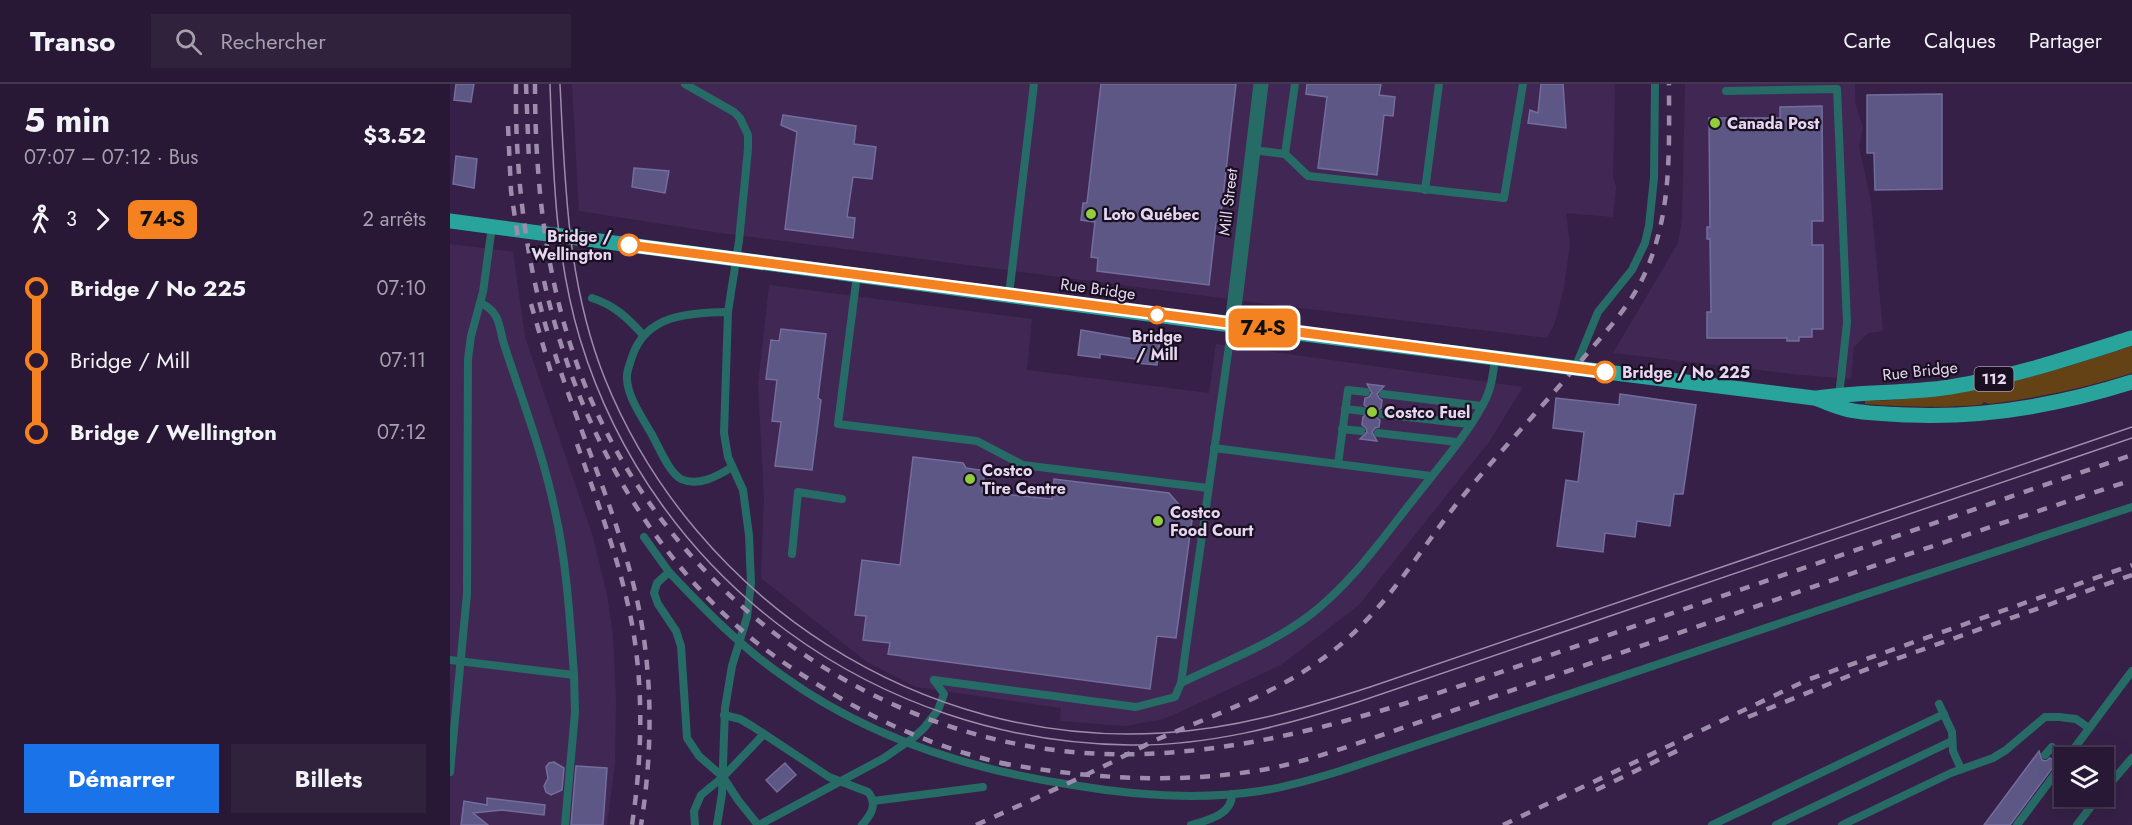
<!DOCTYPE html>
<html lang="fr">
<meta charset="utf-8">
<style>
:root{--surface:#281835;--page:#30213d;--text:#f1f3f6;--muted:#a5a0ad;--line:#443750;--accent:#1a73e8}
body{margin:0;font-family:Jost,sans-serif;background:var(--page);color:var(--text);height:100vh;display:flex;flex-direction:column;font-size:22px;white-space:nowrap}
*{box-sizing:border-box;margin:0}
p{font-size:20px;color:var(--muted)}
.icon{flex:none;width:33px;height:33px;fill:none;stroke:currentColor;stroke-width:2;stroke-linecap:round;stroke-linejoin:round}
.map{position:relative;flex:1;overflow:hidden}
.side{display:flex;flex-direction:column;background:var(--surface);width:450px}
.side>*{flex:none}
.badge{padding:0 12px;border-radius:9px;font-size:21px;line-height:39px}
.buttons{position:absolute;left:1604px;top:663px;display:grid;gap:12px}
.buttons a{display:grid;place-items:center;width:60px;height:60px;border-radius:0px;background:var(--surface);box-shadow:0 6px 24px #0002,0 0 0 2px var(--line);font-size:30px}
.map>.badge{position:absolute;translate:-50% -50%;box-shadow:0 0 0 3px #fff}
.legs{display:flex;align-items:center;gap:9px;height:66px;padding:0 24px;font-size:20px}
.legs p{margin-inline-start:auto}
.summary{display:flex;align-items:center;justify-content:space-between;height:102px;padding:0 24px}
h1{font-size:33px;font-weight:700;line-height:45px}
.primary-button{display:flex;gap:12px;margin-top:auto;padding:12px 24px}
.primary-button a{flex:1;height:69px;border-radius:0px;background:var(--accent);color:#fff;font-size:24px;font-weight:700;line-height:69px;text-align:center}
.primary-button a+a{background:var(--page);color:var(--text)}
ul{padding:0 24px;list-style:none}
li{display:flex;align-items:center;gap:21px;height:72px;font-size:22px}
li i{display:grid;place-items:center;width:9px;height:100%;margin:0 8px;background:currentColor}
li i::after{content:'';width:15px;height:15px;margin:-8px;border:4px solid;border-radius:50%;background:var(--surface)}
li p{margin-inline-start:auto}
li:first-child i{background:linear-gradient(#0000 50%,currentColor 0)}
li:last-child i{background:linear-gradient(currentColor 50%,#0000 0)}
header{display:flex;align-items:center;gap:36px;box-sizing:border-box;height:84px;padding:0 30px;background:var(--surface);border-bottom:2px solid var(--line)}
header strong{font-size:28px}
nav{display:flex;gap:33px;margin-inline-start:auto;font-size:21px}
.search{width:420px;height:54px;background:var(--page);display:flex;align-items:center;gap:15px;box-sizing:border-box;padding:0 21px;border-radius:0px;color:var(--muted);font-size:22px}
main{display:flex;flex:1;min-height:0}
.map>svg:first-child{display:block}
.built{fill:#412854}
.green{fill:#654215}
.building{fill:#5d5785;stroke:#736d9d;stroke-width:1.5}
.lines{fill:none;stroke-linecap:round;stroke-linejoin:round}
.service{stroke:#266b66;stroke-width:8}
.tertiary{stroke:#266b66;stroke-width:15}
.primary{stroke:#29a49d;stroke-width:15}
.tram{stroke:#9d8cab;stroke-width:1.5}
.rail{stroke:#9d8cab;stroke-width:4.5;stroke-dasharray:10 10;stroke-linecap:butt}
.line-1-casing{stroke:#fff;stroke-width:14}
.line-1{stroke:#f58220;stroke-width:9}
.poi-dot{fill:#92cd3e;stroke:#190f20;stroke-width:2}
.stop-1-dot{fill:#fff;stroke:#f58220;stroke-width:3}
.labels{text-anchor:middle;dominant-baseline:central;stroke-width:4.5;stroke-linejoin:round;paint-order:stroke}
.shield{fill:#190f20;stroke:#a89bb2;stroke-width:1.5}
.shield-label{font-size:15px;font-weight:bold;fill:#e5d7f1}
.poi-label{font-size:16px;font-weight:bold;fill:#e5d7f1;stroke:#190f20;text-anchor:start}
.street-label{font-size:16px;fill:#e5d7f1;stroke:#190f20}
.stop-label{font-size:16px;font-weight:bold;fill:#e5d7f1;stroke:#190f20;text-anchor:end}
</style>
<header>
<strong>Transo</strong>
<div class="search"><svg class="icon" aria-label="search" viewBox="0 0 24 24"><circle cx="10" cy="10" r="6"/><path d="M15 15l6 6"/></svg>Rechercher</div>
<nav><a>Carte</a><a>Calques</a><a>Partager</a></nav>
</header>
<main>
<section class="side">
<div class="summary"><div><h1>5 min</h1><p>07:07 – 07:12 · Bus</p></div><b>$3.52</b></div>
<div class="legs"><svg class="icon" aria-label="walk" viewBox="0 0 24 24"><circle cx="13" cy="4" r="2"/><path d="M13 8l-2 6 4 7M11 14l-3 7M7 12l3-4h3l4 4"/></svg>3<svg class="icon" aria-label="forward" viewBox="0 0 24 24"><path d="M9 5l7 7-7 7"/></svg><b class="badge" style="background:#f58220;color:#111">74-S</b><p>2 arrêts</p></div>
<ul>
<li><i style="color:#f58220"></i><b>Bridge / No 225</b><p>07:10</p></li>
<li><i style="color:#f58220"></i><span>Bridge / Mill</span><p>07:11</p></li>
<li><i style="color:#f58220"></i><b>Bridge / Wellington</b><p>07:12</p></li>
</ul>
<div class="primary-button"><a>Démarrer</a><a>Billets</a></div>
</section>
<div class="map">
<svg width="1682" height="741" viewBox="0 0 1682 741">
<rect width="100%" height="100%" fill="#362047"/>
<g class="built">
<path d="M122,0h1043l-2,94 3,9 -3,30 -47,-4 4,31 -6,43 -9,35 -8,16 -287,-35 -546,-71 -135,-21z"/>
<path d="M1235,0h170v18l8,26 -4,18 12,56 12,129 -15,2 -14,14 -3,32 -49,-4 -189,-22 65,-110 4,-23z"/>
<path d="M0,160l63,8 12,85 68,200 14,57 6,42 3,64 -1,62 -8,63h-157z"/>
<path d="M319,201l263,34 -5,51 182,23 7,-49 307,43 -34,55 -130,163 -78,60 -110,51 -12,4 -34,6 -65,-5 1,-13 -145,-21 -49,-25 -106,-84 3,-81 -6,-112z"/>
</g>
<path class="green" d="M1682,262v27c-47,15 -94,25 -143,31l-5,-2 -3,3c-39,3 -77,2 -116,-1v-3c99,-2 174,-25 267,-55z"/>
<g class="building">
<path d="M6,0h18l-3,18 -17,-2z"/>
<path d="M651,0h135l-16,139h-4l-7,62 -112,-14 1,-13 -7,-1 4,-35 -14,-2 2,-17h4z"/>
<path d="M857,0h74l-2,11 16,2 -2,19 -9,-1 -7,60 -59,-7 9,-71 -21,-3z"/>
<path d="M1091,0h22l3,44 -38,-5 2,-13 8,3z"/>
<path d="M1492,10v95l-67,1 -1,-37h-7v-58z"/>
<path d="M1372,22l1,115h-11v24h11v84h-11v8h-13v4h-12v-3h-80v-26h4l-1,-73h-3v-12h3l-1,-109h71v-11z"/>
<path d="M333,31l73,11 -2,18 22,3 -4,32 -19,-2 -6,40 8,1 -2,20 -68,-9 12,-97 -16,-7z"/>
<path d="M6,72l21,3 -3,29 -21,-4z"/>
<path d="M184,84l35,3 -4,22 -33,-6z"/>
<path d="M331,245l45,5 -8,64 3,2 -9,70 -37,-4 6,-44 -9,-1 5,-41 -11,-1 5,-39 8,1z"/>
<path d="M631,246l58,10v-3l21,3 -3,25 -21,-2v-4l-36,-5v4l-22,-3z"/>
<path d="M917,300l17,2 -7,8 2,4 3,2 -1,8 -6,5 1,4 4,3 -1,7 -4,1 -3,4 5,9 -17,-2 7,-7 -1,-4 -4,-3 1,-8 6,-5 -1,-4 -4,-3 1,-7 4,-1 3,-4z"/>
<path d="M1170,310l76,11 -13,89h-9l-4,32 -33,-5 -2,16 -30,-4 -2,19 -46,-6 9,-66 12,2 6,-50 -31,-4 3,-30 63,7z"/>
<path d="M463,373l50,6 3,5 19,3 -3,21 70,7 2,-20 115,14 23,27 -16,118 -19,-2 -7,53 -262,-35 2,-11 -27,-3 3,-24 -11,-1 7,-55 38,5z"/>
<path d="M1589,667l3,9 4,1 4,-3 6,5 -46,62h-26z"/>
<path d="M104,678l10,6 -2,22 -11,5 -5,-3 -2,-6 4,-8 -2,-11 3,-4z"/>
<path d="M335,679l11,12 -19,17 -11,-12z"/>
<path d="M126,682l31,2 -4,57h-32z"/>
<path d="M37,714l58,7 -1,10 -42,-5 -29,3 15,12h-27l3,-24 23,4z"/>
</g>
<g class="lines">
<g class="service">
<path d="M235,0l49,28 6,6 8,17v14l-9,92 -11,71 -4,121 4,24 15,33 6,45 2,48 -4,34 -15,49 -7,42 -3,86 -5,31"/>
<path d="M1276,7l111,-2 10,234 -8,73"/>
<path d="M803,66l32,4 10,-70"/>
<path d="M835,70l23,22 196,22 19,-114"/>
<path d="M975,106l14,-106"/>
<path d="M407,191l-19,149 139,17 46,24 185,23"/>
<path d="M559,211l25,-211"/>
<path d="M142,214c22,7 36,20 51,37"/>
<path d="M30,219c18,7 19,20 23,38 18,56 40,112 52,170 12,54 15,110 19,164"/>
<path d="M278,228c-39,1 -82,2 -96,45 -2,7 -6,15 -5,22 1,19 15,38 24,54 7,12 18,40 30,46 17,8 37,-3 51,-12"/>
<path d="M1125,284l23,-56 34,-42 13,-27 4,-17 5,-48 1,-94"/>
<path d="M933,310l99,12"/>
<path d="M895,325l18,2"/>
<path d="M931,330l88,10"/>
<path d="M892,345l19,2"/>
<path d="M928,349l79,9"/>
<path d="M764,364l217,28"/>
<path d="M888,380l10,-74 18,2"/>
<path d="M194,453l25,35"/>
<path d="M342,470l6,-62 44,7"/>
<path d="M0,576l124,15 1,37 -10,113"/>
<path d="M484,596l202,27 39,-10 6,-14 51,-358"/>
<path d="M731,599c43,-21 91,-39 129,-68 43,-33 74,-79 107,-120 21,-27 49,-59 65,-89 9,-14 11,-31 13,-48"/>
<path d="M1489,620l13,28 1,19 8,18"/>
<path d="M274,631l16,4 12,7 77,51 39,15c10,12 3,23 -6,33"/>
<path d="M1595,671l7,-8"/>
<path d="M1617,674l65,-87"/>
<path d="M0,688l17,-178 1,-235 3,-23 12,-44 9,-66"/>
<path d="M1653,708l29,-34"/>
<path d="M423,717l110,-14"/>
<path d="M245,741l-1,-14 7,-16 22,-18 41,-43"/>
<path d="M308,741l-20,-25 -15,-23 -24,-21 -12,-18 -6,-92 -5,-15 -18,-27 -4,-11 3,-10 12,-11c35,37 72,75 114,104 87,63 191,95 296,110 60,10 121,14 181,5 27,-4 54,-12 80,-20l530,-178 262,-86"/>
<path d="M309,741l125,-67 29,-20 11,-10 14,-18 6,-16 -10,-14"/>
<path d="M741,741c17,-5 41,-10 41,-31"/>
<path d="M1262,741l232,-111"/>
<path d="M1326,741l176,-84"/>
<path d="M1392,741l109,-52 42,-15 13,-8 39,-33h14l17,2 13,9"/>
<path d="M1567,741l47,-63"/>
<path d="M1627,741l22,-29"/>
</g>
<path class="tertiary" d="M782,241l29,-241"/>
<g class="primary">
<path d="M0,137l766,102 598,75c12,4 23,9 35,12 20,4 40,4 60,5 76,3 151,-10 223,-33"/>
<path d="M1367,314c44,-7 89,-4 133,-11 63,-10 122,-30 182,-49"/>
</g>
<g class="tram">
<path d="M100,0c3,86 5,172 30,255 74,243 298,403 550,406 78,1 154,-19 228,-43l774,-264"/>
<path d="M110,0c5,100 7,200 45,295 90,222 317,369 557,354 72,-4 140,-24 208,-46l762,-260"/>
</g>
<g class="rail">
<path d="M66,0c-1,84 8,169 32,250"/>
<path d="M76,0l3,78"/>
<path d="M85,0c0,96 10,192 43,283 80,219 291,379 526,387 129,4 253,-34 374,-74l654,-225"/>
<path d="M58,42l3,65 8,54"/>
<path d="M94,197c29,130 93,256 194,346 28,25 60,46 92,65 56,34 116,59 180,73"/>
<path d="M81,220l21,72"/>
<path d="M105,270c24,76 57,148 77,225 21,80 22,165 9,246"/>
<path d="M127,360c21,59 43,118 55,180 12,66 10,134 0,201"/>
<path d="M1298,633l103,-42 281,-100"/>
<path d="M551,679c89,16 182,22 271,5 29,-6 57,-15 84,-24l550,-189 226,-75"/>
<path d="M1146,706l87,-42"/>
<path d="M526,741c42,-19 83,-37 124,-57 19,-9 39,-20 58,-29 53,-23 109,-42 157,-75 71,-48 100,-111 153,-174 39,-46 80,-90 118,-135 24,-28 49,-55 62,-89 24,-58 21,-120 21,-182"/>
<path d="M1053,741l304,-145 325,-115"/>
</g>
</g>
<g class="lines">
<g class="line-1-casing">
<path id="line-1" d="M179,161l976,127"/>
</g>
<use href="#line-1" class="line-1"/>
</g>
<g class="poi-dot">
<circle cx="1265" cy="39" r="6"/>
<circle cx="641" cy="130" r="6"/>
<circle cx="922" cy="328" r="6"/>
<circle cx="520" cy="395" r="6"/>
<circle cx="708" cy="437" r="6"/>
</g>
<g class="stop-1-dot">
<circle cx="179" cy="161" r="10"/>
<circle cx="707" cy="231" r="8"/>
<circle cx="1155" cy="288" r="10"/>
</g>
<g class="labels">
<rect class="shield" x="1524.5" y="283" width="39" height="24" rx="4.5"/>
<g class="shield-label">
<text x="1544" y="295">112</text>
</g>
<g class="poi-label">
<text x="1277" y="39">Canada Post</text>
<text x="653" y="130">Loto Québec</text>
<text x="934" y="328">Costco Fuel</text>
<text x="532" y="386">Costco<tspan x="532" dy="18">Tire Centre</tspan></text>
<text x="720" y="428">Costco<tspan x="720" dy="18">Food Court</tspan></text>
</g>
<g class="street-label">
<text transform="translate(778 118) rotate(-83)">Mill Street</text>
<text transform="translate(648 205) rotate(8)">Rue Bridge</text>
<text transform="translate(1470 287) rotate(-6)">Rue Bridge</text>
</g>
<g class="stop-label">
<text x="162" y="152">Bridge /<tspan x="162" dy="18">Wellington</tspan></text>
<text x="707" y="252" text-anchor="middle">Bridge<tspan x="707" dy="18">/ Mill</tspan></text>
<text x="1172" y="288" text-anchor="start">Bridge / No 225</text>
</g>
</g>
</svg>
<div class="buttons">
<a><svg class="icon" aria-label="layers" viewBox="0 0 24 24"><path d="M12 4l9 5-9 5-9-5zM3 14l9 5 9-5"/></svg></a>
</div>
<b class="badge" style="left:813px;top:244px;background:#f58220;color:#111">74-S</b>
</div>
</main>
